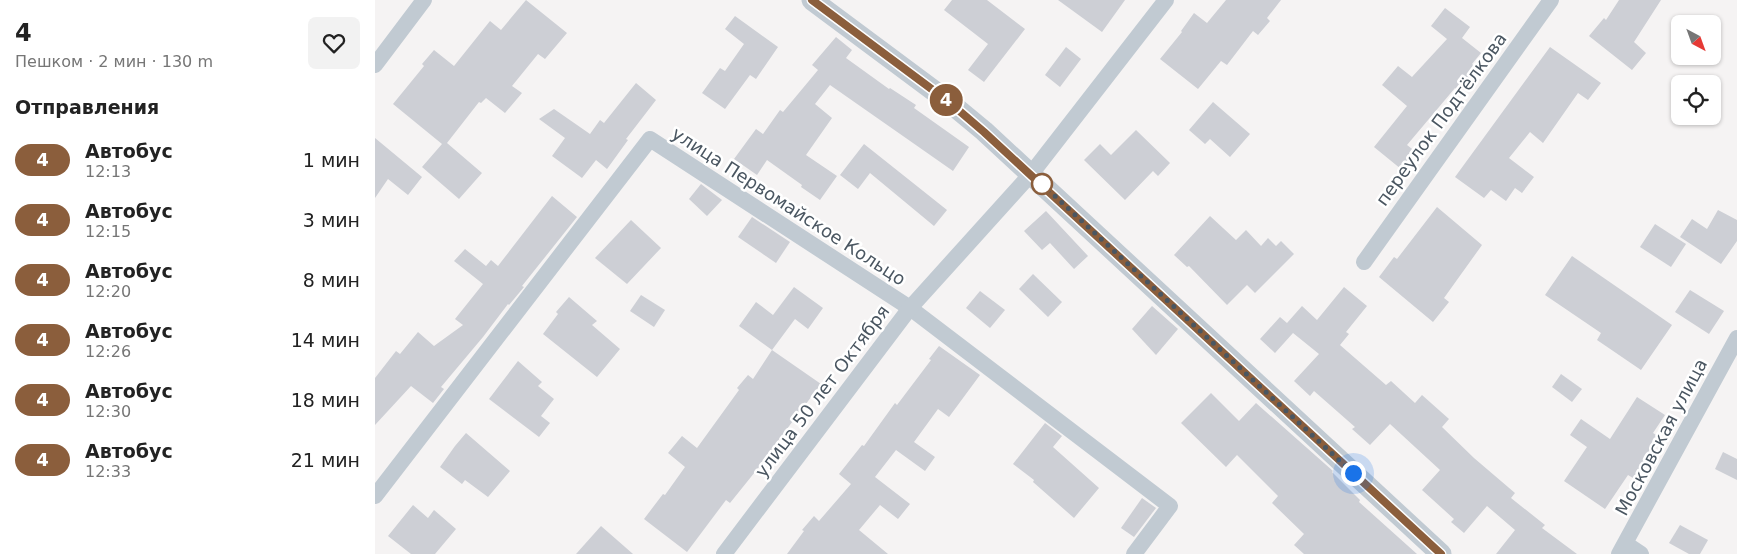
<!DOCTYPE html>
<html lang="ru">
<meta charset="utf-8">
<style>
:root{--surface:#fff;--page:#f2f2f2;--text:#222;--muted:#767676}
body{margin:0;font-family:"DejaVu Sans",sans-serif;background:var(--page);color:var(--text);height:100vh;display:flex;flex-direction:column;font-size:19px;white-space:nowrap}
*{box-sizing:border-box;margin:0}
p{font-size:16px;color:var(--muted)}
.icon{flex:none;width:28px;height:28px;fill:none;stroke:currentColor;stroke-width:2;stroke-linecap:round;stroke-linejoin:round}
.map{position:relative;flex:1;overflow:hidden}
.sheet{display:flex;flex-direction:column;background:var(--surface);width:375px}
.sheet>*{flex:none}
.badge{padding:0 10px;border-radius:16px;font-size:18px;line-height:32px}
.needle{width:32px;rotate:139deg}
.fabs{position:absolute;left:1296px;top:15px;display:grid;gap:10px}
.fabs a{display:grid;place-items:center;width:50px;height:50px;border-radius:8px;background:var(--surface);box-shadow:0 1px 4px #0004;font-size:25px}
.you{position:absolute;width:25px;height:25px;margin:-12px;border:4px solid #fff;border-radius:50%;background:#1a73e8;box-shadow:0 0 0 8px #1a73e833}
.map>.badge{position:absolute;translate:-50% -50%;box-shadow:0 0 0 2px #fff}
h2{padding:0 15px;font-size:19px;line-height:45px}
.round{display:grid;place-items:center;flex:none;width:52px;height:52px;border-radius:8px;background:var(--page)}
.headline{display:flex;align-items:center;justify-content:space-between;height:85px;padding:0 15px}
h1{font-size:24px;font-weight:700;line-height:38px}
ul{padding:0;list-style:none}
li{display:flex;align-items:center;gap:15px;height:60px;padding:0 15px}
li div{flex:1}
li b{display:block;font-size:19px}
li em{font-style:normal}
li .badge{min-width:55px;font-weight:700;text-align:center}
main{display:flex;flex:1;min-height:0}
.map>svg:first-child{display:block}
.building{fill:#cdcfd5}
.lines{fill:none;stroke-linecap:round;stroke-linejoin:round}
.minor{stroke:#c1cad2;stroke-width:16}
.tertiary{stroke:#c1cad2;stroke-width:21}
.line-casing{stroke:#fff;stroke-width:11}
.line{stroke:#8b5e3c;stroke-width:8}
.walk{stroke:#4a5661;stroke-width:5;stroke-dasharray:0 9}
.stop-dot{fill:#fff;stroke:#8b5e3c;stroke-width:2.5}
.labels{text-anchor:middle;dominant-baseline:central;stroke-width:5;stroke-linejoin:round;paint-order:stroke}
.street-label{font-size:18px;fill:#4a5661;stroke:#fff}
</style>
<main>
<section class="sheet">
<div class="headline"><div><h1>4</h1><p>Пешком · 2 мин · 130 m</p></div><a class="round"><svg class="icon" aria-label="heart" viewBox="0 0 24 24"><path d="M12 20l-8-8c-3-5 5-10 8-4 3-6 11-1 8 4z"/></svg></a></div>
<h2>Отправления</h2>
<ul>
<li><span class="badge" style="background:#8b5e3c;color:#fff">4</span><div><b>Автобус</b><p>12:13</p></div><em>1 мин</em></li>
<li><span class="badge" style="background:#8b5e3c;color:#fff">4</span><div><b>Автобус</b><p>12:15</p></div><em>3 мин</em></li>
<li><span class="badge" style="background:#8b5e3c;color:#fff">4</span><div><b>Автобус</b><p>12:20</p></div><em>8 мин</em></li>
<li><span class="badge" style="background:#8b5e3c;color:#fff">4</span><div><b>Автобус</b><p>12:26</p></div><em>14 мин</em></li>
<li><span class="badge" style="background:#8b5e3c;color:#fff">4</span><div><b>Автобус</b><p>12:30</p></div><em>18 мин</em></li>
<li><span class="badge" style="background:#8b5e3c;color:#fff">4</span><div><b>Автобус</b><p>12:33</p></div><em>21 мин</em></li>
</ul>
</section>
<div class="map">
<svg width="1362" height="554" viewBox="0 0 1362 554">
<rect width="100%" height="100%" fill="#f5f3f3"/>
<g class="building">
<path d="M151,0l41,33 -22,26 -7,-5 -26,32 10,7 -17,20 -19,-15 -5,5 -2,-1 -32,41 35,30 -23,26 -37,-32 20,-23 -49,-40 31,-38 -2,-2 12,-14 20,16 36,-45 11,9z"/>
<path d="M577,0h35l38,29 -41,53 -16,-12 20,-26 -44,-34z"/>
<path d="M683,0h67l-23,32z"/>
<path d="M851,0h55l-14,18 3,3 -12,14 -5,-4 -26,34 -6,-4 -23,28 -38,-30 22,-27 -1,-1 13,-18 13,10z"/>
<path d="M1244,0h42l-27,42 12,11 -14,17 -43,-34 15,-18 2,2z"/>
<path d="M1070,8l25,19 -8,11 19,15 -9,11 8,7 -19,22 -6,-5 -48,57 9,7 -15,17 -27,-22 33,-41 -25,-21 16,-19 14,11 35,-38 -16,-13z"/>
<path d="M360,16l43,31 -22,32 -6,-4 -25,34 -23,-16 18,-25 5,3 19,-27 -19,-15z"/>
<path d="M461,37l16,13 -6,8 43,31 1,-1 26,17 -2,3 55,39 -16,24 -123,-86 -15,19 17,14 -26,37 31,21 -17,24 -19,-13 1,-2 -35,-25 -10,15 -23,-16 22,-30 7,5 17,-24 3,2 35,-42 -6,-5z"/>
<path d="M691,47l15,12 -21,28 -15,-12z"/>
<path d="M1175,47l51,36 -13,17 -10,-7 -35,50 -13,-11 -21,26 25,19 -12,16 -7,-5 -9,13 -15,-11 -7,8 -29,-21z"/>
<path d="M261,83l20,17 -30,39 2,1 -21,29 -11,-9 -14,18 -30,-22 13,-18 -26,-19 15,-10 36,25 10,-14 4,3z"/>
<path d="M838,102l37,32 -20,23 -20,-18 -5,5 -16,-14z"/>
<path d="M761,130l34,33 -12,13 -5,-5 -28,29 -41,-40 16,-16 11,11z"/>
<path d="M0,138l47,39 -14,18 -20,-16 -13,19z"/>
<path d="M489,144l83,66 -13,16 -64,-53 -12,16 -18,-14z"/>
<path d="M326,184l21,16 -15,16 -18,-17z"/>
<path d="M177,196l25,21 -55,69 2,1 -15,18 -1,-1 -25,33 -42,50 3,2 -11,14 -22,-17 -36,39v-47l21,-27 4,3 18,-22 16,14 29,-21 -8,-6 28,-35 -29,-23 11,-12 21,17 5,-6 7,6z"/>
<path d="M1062,207l45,38 -38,53 5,4 -16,20 -54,-45 15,-20 3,2z"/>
<path d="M1343,210l19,10v21l-16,23 -41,-27 12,-18 15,10z"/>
<path d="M671,211l42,45 -14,13 -24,-26 -8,7 -18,-19z"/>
<path d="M835,216l26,24 10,-10 15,16 7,-8 8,8 5,-5 13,13 -39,39 -8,-8 -20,20 -38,-39 -2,1 -13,-12z"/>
<path d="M377,217l38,25 -14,21 -38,-26z"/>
<path d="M256,220l30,28 -34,36 -32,-26z"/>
<path d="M1280,224l31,20 -15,23 -31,-20z"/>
<path d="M1197,256l100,69 -31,45 -44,-30 4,-7 -56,-38z"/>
<path d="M658,274l29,28 -14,15 -29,-28z"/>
<path d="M419,287l29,21 -15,21 -13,-10 -23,31 -33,-24 17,-24 17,13z"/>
<path d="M969,287l23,19 -21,26 3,2 -9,11 46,40 5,-4 24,22 7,-8 27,24 -7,8 32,31 41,35 -4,5 34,27 -3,3 35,26h-81l19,-24 -28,-24 -23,27 -13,-11 3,-3 -32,-29 18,-20 -50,-46 -20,21 -18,-16 3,-2 -41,-36 -4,5 -16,-15 25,-27 -26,-21 -18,20 -15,-14 20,-22 7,6 15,-17 15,14z"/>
<path d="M1315,290l34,21 -15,23 -34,-22z"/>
<path d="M605,291l25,19 -15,18 -24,-20z"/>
<path d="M266,295l24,15 -11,17 -24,-16z"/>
<path d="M194,297l28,24 -5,4 28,24 -23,28 -54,-43 15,-20 -2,-2z"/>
<path d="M777,306l26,23 -22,26 -24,-26z"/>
<path d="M564,346l41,29 -31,42 -11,-8 -24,33 21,15 -10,14 -29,-21 -21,27 35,27 -12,15 -18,-14 -21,25 29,24h-101l17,-23 -2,-1 12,-14 5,5 32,-37 -12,-10 23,-29 2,1 31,-43 2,2 34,-45 -2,-1z"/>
<path d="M397,350l49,34 -44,58 2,1 -18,25 -2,-1 -29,36 -4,-3 -39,52 -43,-33 19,-25 2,1 20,-28 -17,-14 14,-17 15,12 42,-58 -2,-2 11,-13 5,4z"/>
<path d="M143,361l24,21 -4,4 16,13 -13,17 9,7 -11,14 -50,-38z"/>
<path d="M1186,374l21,15 -10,13 -20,-15z"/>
<path d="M836,393l28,28 17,-18 77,68 -1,1 28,28 -1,2 58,52h-113l-10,-9 10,-11 -32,-31 6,-7 -41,-41 -11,12 -45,-44z"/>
<path d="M1262,397l28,18 -12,18 8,5 -28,40 -5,-3 -23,34 -41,-28 23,-34 -17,-12 11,-16 29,20z"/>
<path d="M670,423l17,13 -9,11 46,41 -25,30 -41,-36 1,-2 -21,-16z"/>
<path d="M91,433l44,38 -22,26 -23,-17 -3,4 -22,-17 15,-21z"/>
<path d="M1348,452l14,7v21l-22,-11z"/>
<path d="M767,498l14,10 -22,29 -13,-9z"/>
<path d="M38,505l15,13 6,-8 22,19 -21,25h-24l-23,-18z"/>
<path d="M1305,525l28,15 -8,14h-11l-20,-11z"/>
<path d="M226,526l32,28h-57z"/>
</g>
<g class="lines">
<g class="minor">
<path d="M0,65l49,-65"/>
<path d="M989,262l187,-262"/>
<path d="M0,496l275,-357 260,169 260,198 -36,48"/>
<path d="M1251,544l15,10"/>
<path d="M349,554l186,-246 121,-134 135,-174"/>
<path d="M1244,554l118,-216"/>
</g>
<path class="tertiary" d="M437,0l137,102 35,29 457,423"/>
</g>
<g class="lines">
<g class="line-casing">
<path id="line" d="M437,0l137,102 35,30 457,422"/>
</g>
<use href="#line" class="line"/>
<path class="walk" d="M667,184l311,289"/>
</g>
<circle class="stop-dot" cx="667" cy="184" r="10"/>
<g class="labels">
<g class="street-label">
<text transform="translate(1066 119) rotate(-54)">переулок Подтёлкова</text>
<text transform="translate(414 206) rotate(33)">улица Первомайское Кольцо</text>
<text transform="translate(447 391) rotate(-53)">улица 50 лет Октября</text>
<text transform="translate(1286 437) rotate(-62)">Московская улица</text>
</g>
</g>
</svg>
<div class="fabs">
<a><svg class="needle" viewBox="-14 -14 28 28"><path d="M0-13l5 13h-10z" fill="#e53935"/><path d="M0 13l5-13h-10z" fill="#767676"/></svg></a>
<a><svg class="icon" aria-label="locate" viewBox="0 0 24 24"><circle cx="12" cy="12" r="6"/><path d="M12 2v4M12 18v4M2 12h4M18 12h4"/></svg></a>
</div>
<div class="you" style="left:978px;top:473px"></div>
<b class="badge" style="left:571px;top:100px;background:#8b5e3c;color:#fff">4</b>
</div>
</main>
